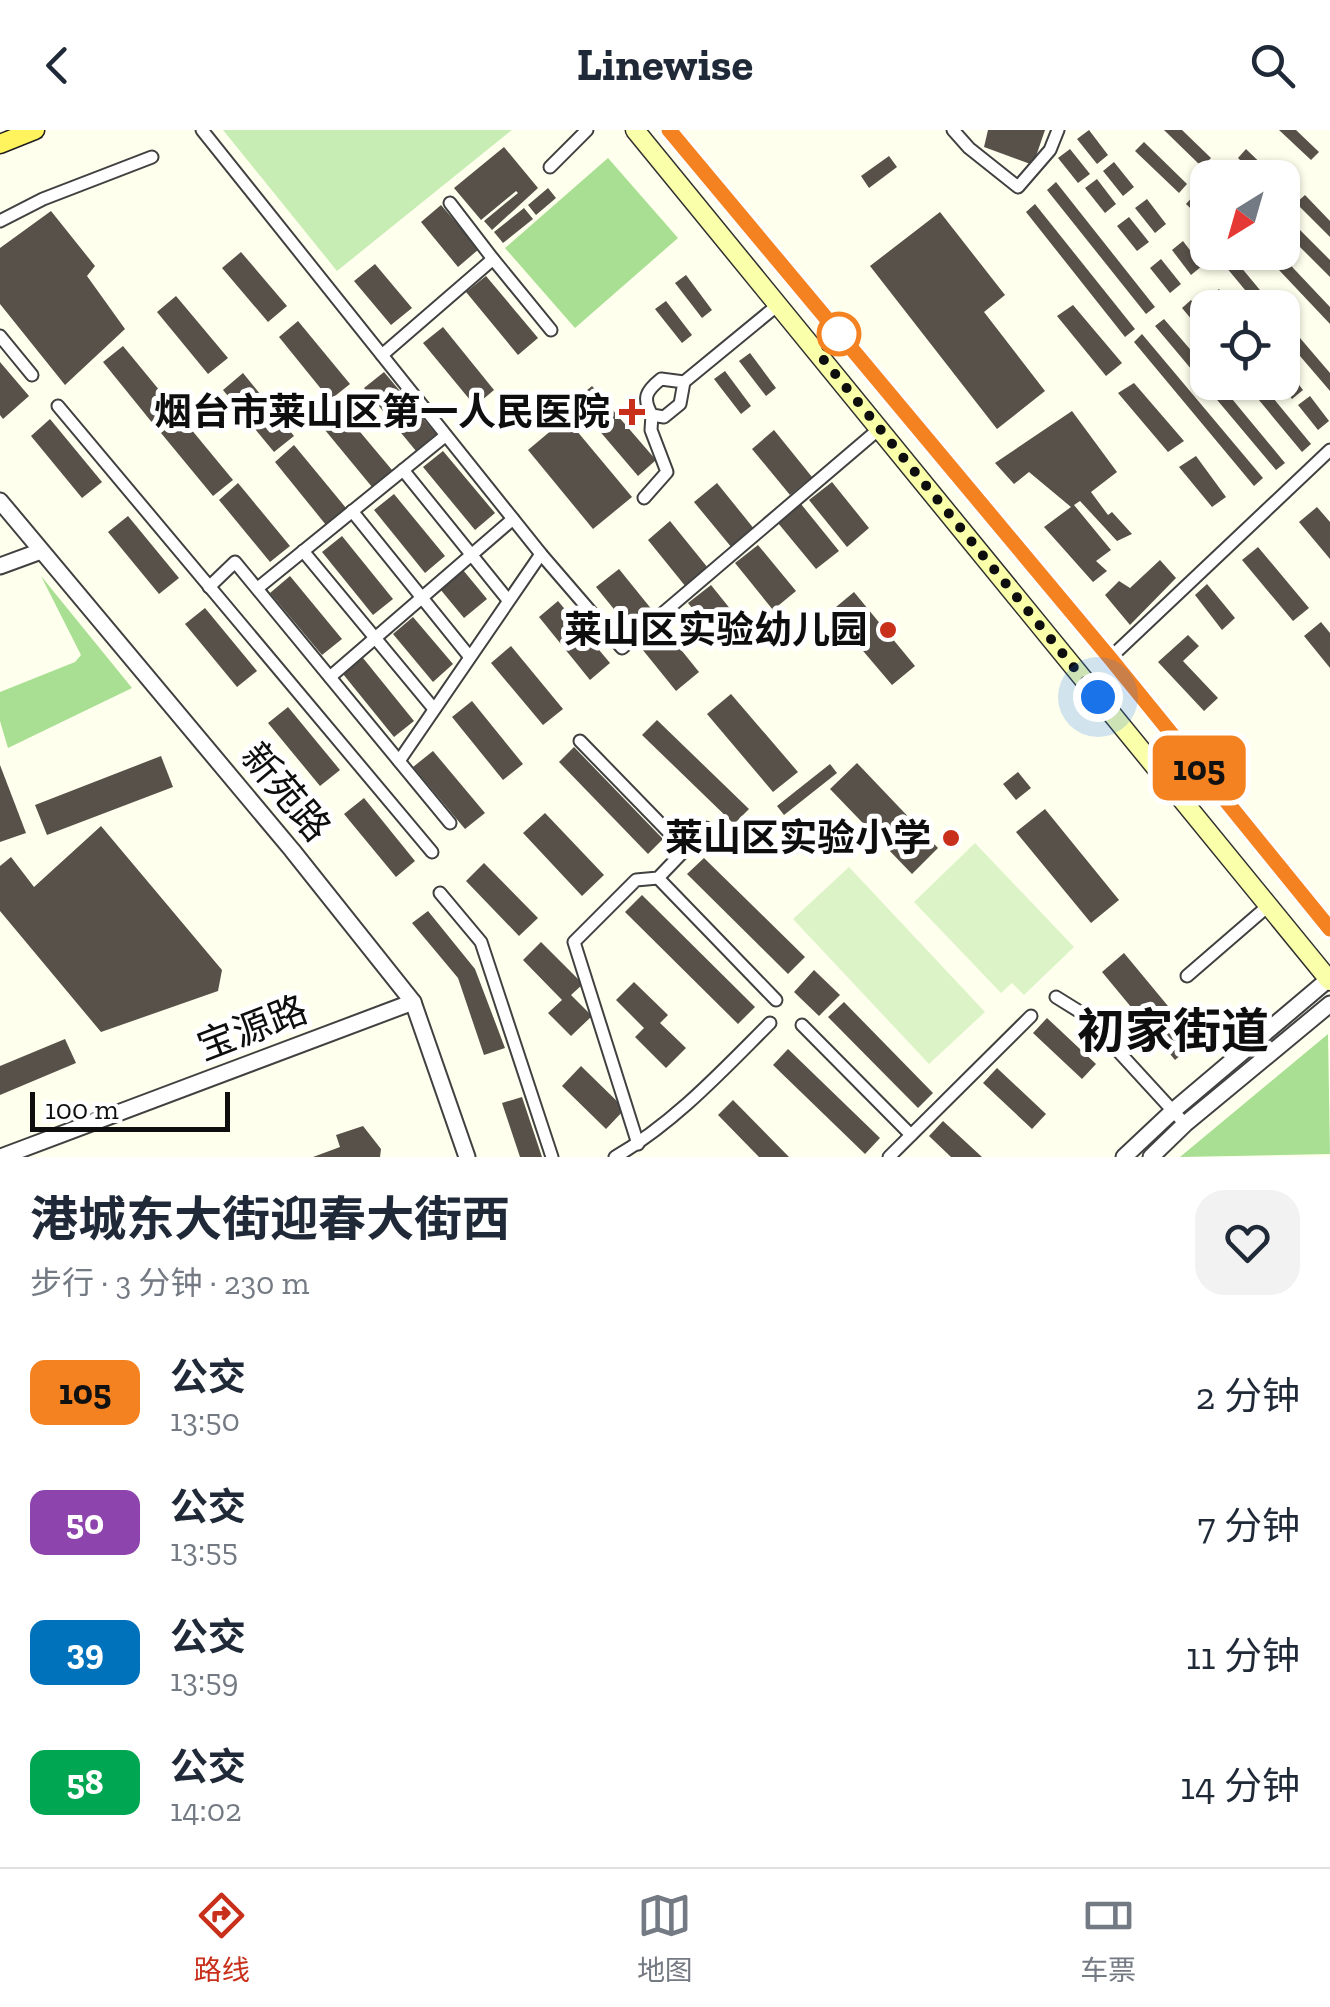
<!DOCTYPE html>
<html lang="zh">
<meta charset="utf-8">
<style>
:root{--surface:#fff;--page:#f2f2f3;--text:#1f2937;--muted:#747a83;--line:#e0e1e3;--accent:#c8301b}
body{margin:0;font-family:"Zilla Slab","Noto Sans SC",serif;background:var(--page);color:var(--text);height:100vh;display:flex;flex-direction:column;font-size:38px;white-space:nowrap}
*{box-sizing:border-box;margin:0}
p{font-size:32px;color:var(--muted)}
.icon{flex:none;width:55px;height:55px;fill:none;stroke:currentColor;stroke-width:2;stroke-linecap:round;stroke-linejoin:round}
.map{position:relative;height:1027px;overflow:hidden}
.panel{display:flex;flex-direction:column;background:var(--surface);flex:1}
.panel>*{flex:none}
.badge{padding:0 20px;border-radius:15px;font-size:35px;line-height:65px}
.needle{width:65px;rotate:217deg}
.buttons{position:absolute;left:1190px;top:30px;display:grid;gap:20px}
.buttons a{display:grid;place-items:center;width:110px;height:110px;border-radius:20px;background:var(--surface);box-shadow:0 2px 8px #0004;font-size:50px}
.scale{position:absolute;left:30px;bottom:25px;width:200px;box-sizing:border-box;padding-left:10px;border:5px solid #0e0e0e;border-top:0;font-size:28px;line-height:35px;white-space:nowrap;color:#0e0e0e;-webkit-text-stroke:8px #fff;paint-order:stroke}
.you{position:absolute;width:50px;height:50px;margin:-25px;border:8px solid #fff;border-radius:50%;background:#1a73e8;box-shadow:0 0 0 15px #1a73e833}
.map>.badge{position:absolute;translate:-50% -50%;box-shadow:0 0 0 5px #fff}
.round{display:grid;place-items:center;flex:none;width:105px;height:105px;border-radius:30px;background:var(--page)}
.head{display:flex;align-items:center;justify-content:space-between;height:170px;padding:0 30px}
h1{font-size:48px;font-weight:700;line-height:75px}
ul{padding:0;list-style:none}
li{display:flex;align-items:center;gap:30px;height:130px;padding:0 30px}
li div{flex:1}
li b{display:block;font-size:38px}
li em{font-style:normal}
li .badge{min-width:110px;font-weight:700;text-align:center}
header{display:flex;justify-content:space-between;align-items:center;height:130px;padding:0 30px;background:var(--surface);font-size:45px;font-weight:700}
.tabs{display:flex;justify-content:space-around;align-items:center;height:140px;border-top:2px solid var(--line);background:var(--surface);font-size:28px;color:var(--muted)}
.tabs a{display:grid;justify-items:center;gap:5px}
.tabs .active{color:var(--accent)}
.map>svg:first-child{display:block}
.green{fill:#c8edb4}
.forest{fill:#a8df92}
.pitch{fill:#dcf3c7}
.building{fill:#575149}
.lines{fill:none;stroke-linecap:round;stroke-linejoin:round}
.minor-casing{stroke:#414141;stroke-width:15}
.tertiary-casing{stroke:#414141;stroke-width:19}
.secondary-casing{stroke:#303030;stroke-width:21}
.primary-casing{stroke:#1f1f1f;stroke-width:21}
.minor{stroke:#fff;stroke-width:11}
.tertiary{stroke:#fff;stroke-width:15}
.secondary{stroke:#faffa9;stroke-width:18}
.primary{stroke:#fff35e;stroke-width:18}
.line-casing{stroke:#fff;stroke-width:22}
.line{stroke:#f58220;stroke-width:15}
.walk{stroke:#0e0e0e;stroke-width:10;stroke-dasharray:0 18}
.stop-dot{fill:#fff;stroke:#f58220;stroke-width:5}
.poi-dot{fill:#c8301b;stroke:#fff;stroke-width:4}
.labels{text-anchor:middle;dominant-baseline:central;stroke-width:10;stroke-linejoin:round;paint-order:stroke}
.poi-label{font-size:38px;font-weight:bold;fill:#0e0e0e;stroke:#fff;text-anchor:end}
.street-label{font-size:38px;fill:#0e0e0e;stroke:#fff}
.district-label{font-size:48px;font-weight:bold;fill:#0e0e0e;stroke:#fff}
</style>
<header><svg class="icon" aria-label="back" viewBox="0 0 24 24"><path d="M15 5l-7 7 7 7"/></svg>Linewise<svg class="icon" aria-label="search" viewBox="0 0 24 24"><circle cx="10" cy="10" r="6"/><path d="M15 15l6 6"/></svg></header>
<div class="map">
<svg width="1330" height="1027" viewBox="0 0 1330 1027">
<rect width="100%" height="100%" fill="#ffe"/>
<path class="green" d="M223,0h289l-175,141z"/>
<g class="forest">
<path d="M608,28l70,80 -103,90 -70,-80z"/>
<path d="M41,446l91,112 -124,60 -8,-27v-29l75,-30 6,-7z"/>
<path d="M1328,904l2,120 -150,3z"/>
</g>
<g class="pitch">
<path d="M975,713l99,104 -50,48 -12,-12 -11,10 -87,-91z"/>
<path d="M849,737l136,145 -56,52 -136,-145z"/>
</g>
<g class="building">
<path d="M988,0h57l-12,35 -49,-18z"/>
<path d="M1089,0l19,25 -11,9 -20,-25z"/>
<path d="M1164,0h18l29,28 -9,9z"/>
<path d="M1279,0h17l23,22 -8,8z"/>
<path d="M1144,12l43,42 -8,9 -44,-42z"/>
<path d="M504,17l34,41 -46,42 -8,-9 34,-28 -2,-2 -35,29 -27,-32z"/>
<path d="M1070,19l20,25 -12,9 -20,-25z"/>
<path d="M1246,19l30,29h-18l-20,-20z"/>
<path d="M889,26l8,11 -28,21 -8,-12z"/>
<path d="M1114,32l20,25 -11,9 -20,-25z"/>
<path d="M1097,49l19,25 -11,9 -20,-25z"/>
<path d="M1056,52l99,125 -9,7 -99,-124z"/>
<path d="M548,58l8,10 -20,17 -8,-10z"/>
<path d="M1194,65l14,13v17l-22,-21z"/>
<path d="M1305,65l25,26v16l-34,-34z"/>
<path d="M1147,69l19,25 -11,9 -20,-25z"/>
<path d="M1035,74l100,125 -10,8 -99,-125z"/>
<path d="M441,75l38,44 -21,18 -37,-45z"/>
<path d="M524,78l9,11 -30,24 -9,-11z"/>
<path d="M51,81l44,55 -8,10 38,53 -60,56 -65,-81v-56z"/>
<path d="M940,82l65,83 -21,17 61,79 -48,38 -127,-163z"/>
<path d="M1284,84l46,46v17l-48,-48z"/>
<path d="M1129,87l20,25 -12,9 -20,-25z"/>
<path d="M1183,111l19,25 -11,9 -19,-25z"/>
<path d="M241,122l46,54 -19,16 -46,-54z"/>
<path d="M1262,122h16l52,55v17z"/>
<path d="M1161,129l20,25 -11,9 -20,-25z"/>
<path d="M1235,130l40,48h-15l-34,-41z"/>
<path d="M375,134l37,44 -21,17 -37,-44z"/>
<path d="M686,145l26,35 -10,8 -27,-35z"/>
<path d="M486,146l52,62 -20,17 -52,-63z"/>
<path d="M1219,159l14,19h-19l-7,-10z"/>
<path d="M176,166l52,62 -20,16 -51,-62z"/>
<path d="M1191,170l17,20v19l-26,-31z"/>
<path d="M666,171l26,34 -10,8 -27,-34z"/>
<path d="M1073,175l49,58 -16,13 -49,-60z"/>
<path d="M1282,187l48,56v18l-48,-56z"/>
<path d="M1164,189l44,51v12h10l67,81 -9,7 -121,-144z"/>
<path d="M298,191l52,63 -20,16 -51,-63z"/>
<path d="M443,197l51,63 -19,16 -52,-63z"/>
<path d="M1142,204l121,144 -9,8 -120,-144z"/>
<path d="M123,216l51,62 -20,17 -51,-63z"/>
<path d="M750,223l26,35 -10,8 -27,-35z"/>
<path d="M0,232l29,34 -26,23 -3,-4z"/>
<path d="M1282,233l21,27 -11,9 -13,-17h3z"/>
<path d="M725,241l26,35 -10,8 -27,-35z"/>
<path d="M384,242l52,62 -20,17 -52,-63z"/>
<path d="M243,243l51,63 -20,16 -51,-62z"/>
<path d="M1244,252h16l51,62 -9,8z"/>
<path d="M1134,253l50,58 -16,11 -50,-59z"/>
<path d="M592,256l64,74 -18,16 -64,-75z"/>
<path d="M1310,266l19,25 -11,9 -20,-25z"/>
<path d="M340,278l52,62 -20,17 -52,-63z"/>
<path d="M1072,281l45,61 -26,20 17,23 4,-3 20,22 -15,7 -37,-40 -6,4 37,45 -15,11 11,10 -14,11 -49,-55 27,-20 -42,-35 -15,12 -19,-21z"/>
<path d="M181,287l52,63 -20,16 -52,-63z"/>
<path d="M566,288l66,79 -39,32 -65,-79z"/>
<path d="M50,289l52,63 -20,16 -51,-62z"/>
<path d="M774,300l38,47 -22,18 -38,-46z"/>
<path d="M294,315l52,63 -20,17 -51,-63z"/>
<path d="M443,321l52,62 -20,17 -52,-63z"/>
<path d="M1196,326l30,41 -14,10 -33,-40z"/>
<path d="M832,352l37,46 -22,19 -38,-47z"/>
<path d="M238,353l52,63 -20,16 -51,-62z"/>
<path d="M717,353l38,47 -23,18 -38,-46z"/>
<path d="M394,364l51,62 -20,17 -51,-63z"/>
<path d="M801,374l38,47 -23,18 -38,-46z"/>
<path d="M1317,377l13,15v37l-31,-37z"/>
<path d="M128,386l51,62 -20,16 -51,-62z"/>
<path d="M670,391l38,47 -22,19 -38,-47z"/>
<path d="M342,406l51,63 -20,16 -51,-63z"/>
<path d="M758,415l38,46 -23,19 -38,-47z"/>
<path d="M1258,417l51,61 -16,13 -51,-61z"/>
<path d="M1160,430l16,18 -46,47 -25,-30 14,-14 11,7z"/>
<path d="M619,439l38,47 -23,18 -38,-47z"/>
<path d="M463,440l24,29 -23,19 -24,-29z"/>
<path d="M290,446l52,63 -20,16 -52,-62z"/>
<path d="M1207,454l28,34 -13,12 -27,-35z"/>
<path d="M711,455l37,46 -22,19 -38,-47z"/>
<path d="M854,462l61,74 -23,19 -62,-73z"/>
<path d="M558,471l52,62 -20,17 -51,-63z"/>
<path d="M205,478l52,63 -20,16 -52,-63z"/>
<path d="M413,487l40,47 -20,18 -40,-48z"/>
<path d="M1321,492l9,11v35l-26,-32z"/>
<path d="M661,495l38,47 -23,19 -38,-47z"/>
<path d="M1188,505l11,11 -16,15 35,37 -14,13 -46,-49z"/>
<path d="M511,516l52,63 -20,16 -52,-62z"/>
<path d="M363,528l51,63 -20,16 -51,-63z"/>
<path d="M731,564l67,78 -25,20 -66,-78z"/>
<path d="M472,571l51,63 -20,16 -51,-63z"/>
<path d="M288,577l52,63 -20,16 -52,-63z"/>
<path d="M657,590l92,89 -15,15 -92,-89z"/>
<path d="M574,617l89,92 -15,15 -89,-92z"/>
<path d="M433,621l52,62 -20,16 -52,-62z"/>
<path d="M161,626l12,31 -126,48 -12,-30z"/>
<path d="M857,633l81,85 -26,26 -82,-85z"/>
<path d="M830,634l7,9 -53,42 -7,-9z"/>
<path d="M0,635l26,68 -26,9z"/>
<path d="M1018,642l13,16 -15,12 -13,-16z"/>
<path d="M364,668l51,63 -19,16 -52,-63z"/>
<path d="M1045,679l74,91 -28,23 -75,-91z"/>
<path d="M545,683l59,62 -22,21 -59,-63z"/>
<path d="M101,696l121,144 -4,21 -117,41 -101,-121v-45l11,-9 23,30z"/>
<path d="M704,728l101,99 -17,17 -101,-100z"/>
<path d="M484,733l54,55 -19,18 -53,-55z"/>
<path d="M642,765l113,112 -17,17 -113,-112z"/>
<path d="M428,781l47,58 30,79 -21,7 -26,-77 -46,-55z"/>
<path d="M541,812l42,42 -12,11 21,21 -21,20 -23,-23 14,-13 -39,-40z"/>
<path d="M1124,823l73,88 -22,19 -73,-88z"/>
<path d="M814,840l26,25 -21,21 -25,-24z"/>
<path d="M634,852l34,33 -8,8 26,25 -20,20 -31,-31 9,-9 -28,-28z"/>
<path d="M844,872l89,91 -15,15 -90,-91z"/>
<path d="M1047,888l49,46 -14,15 -49,-46z"/>
<path d="M65,909l11,24 -76,32v-29z"/>
<path d="M788,919l92,89 -15,16 -92,-89z"/>
<path d="M581,936l44,43 -19,20 -44,-43z"/>
<path d="M997,938l49,46 -14,15 -49,-46z"/>
<path d="M522,967l20,60h-22l-18,-54z"/>
<path d="M733,970l56,57h-30l-41,-42z"/>
<path d="M943,991l39,36h-31l-22,-21z"/>
<path d="M363,996l18,23 -1,8h-67l27,-10 -4,-12z"/>
</g>
<g class="lines">
<g class="minor-casing">
<g id="minor">
<path d="M202,0l339,424 81,94 257,-219"/>
<path d="M953,0l16,18 49,39 32,-37 8,-20"/>
<path d="M550,37l37,-37"/>
<path d="M450,73l43,56"/>
<path d="M0,91l43,-22 109,-42"/>
<path d="M0,206l32,39"/>
<path d="M382,225l111,-96 58,71"/>
<path d="M684,252l-23,-3c-15,12 -19,19 -9,36l12,2 16,-13 4,-22 95,-78"/>
<path d="M58,276l374,446"/>
<path d="M403,340l105,130"/>
<path d="M644,368l23,-26 -16,-42 1,-15"/>
<path d="M352,381l117,145"/>
<path d="M303,421l131,158"/>
<path d="M209,457l26,-25 215,261"/>
<path d="M259,457l186,-151"/>
<path d="M1110,528l220,-208"/>
<path d="M330,547l183,-158"/>
<path d="M580,611l105,108"/>
<path d="M399,631l142,-207"/>
<path d="M658,748l118,122"/>
<path d="M440,763l41,49 71,215"/>
<path d="M1187,846l81,-70"/>
<path d="M1056,867l29,18 100,109"/>
<path d="M802,895l109,110"/>
<path d="M638,1014l-64,-202 62,-62 22,-2 48,-50"/>
<path d="M615,1027c59,-34 107,-86 155,-134"/>
<path d="M889,1027l142,-141"/>
</g>
</g>
<g class="tertiary-casing">
<g id="tertiary">
<path d="M0,371l292,349 121,152 54,155"/>
<path d="M0,436l41,-15"/>
<path d="M1,1027l412,-155"/>
<path d="M1124,1027l50,-47 156,-132"/>
<path d="M1151,1027l34,-33 145,-120"/>
</g>
</g>
<g class="secondary-casing">
<g id="secondary">
<path d="M635,0l695,851"/>
<path d="M669,0l441,528 220,271"/>
</g>
</g>
<g class="primary-casing">
<path id="primary" d="M0,14l35,-14"/>
</g>
<use href="#minor" class="minor"/>
<use href="#tertiary" class="tertiary"/>
<use href="#secondary" class="secondary"/>
<use href="#primary" class="primary"/>
</g>
<g class="lines">
<g class="line-casing">
<path id="line" d="M669,0l441,528 220,271"/>
</g>
<use href="#line" class="line"/>
<path class="walk" d="M839,204l-20,20 279,343"/>
</g>
<circle class="stop-dot" cx="839" cy="204" r="20"/>
<g class="poi-dot">
<path d="M627 267h10v10h10v10h-10v10h-10v-10h-10v-10h10z"/>
<circle cx="888" cy="500" r="10"/>
<circle cx="951" cy="708" r="10"/>
</g>
<g class="labels">
<g class="poi-label">
<text x="610" y="282">烟台市莱山区第一人民医院</text>
<text x="868" y="500">莱山区实验幼儿园</text>
<text x="931" y="708">莱山区实验小学</text>
</g>
<g class="street-label">
<text transform="translate(286 662) rotate(50)">新苑路</text>
<text transform="translate(252 898) rotate(-21)">宝源路</text>
</g>
<g class="district-label">
<text x="1173" y="901">初家街道</text>
</g>
</g>
</svg>
<div class="buttons">
<a><svg class="needle" viewBox="-14 -14 28 28"><path d="M0-13l5 13h-10z" fill="#e53935"/><path d="M0 13l5-13h-10z" fill="#747a83"/></svg></a>
<a><svg class="icon" aria-label="locate" viewBox="0 0 24 24"><circle cx="12" cy="12" r="6"/><path d="M12 2v4M12 18v4M2 12h4M18 12h4"/></svg></a>
</div>
<div class="scale">100 m</div>
<div class="you" style="left:1098px;top:567px"></div>
<b class="badge" style="left:1199px;top:638px;background:#f58220;color:#111">105</b>
</div>
<section class="panel">
<div class="head"><div><h1>港城东大街迎春大街西</h1><p>步行 · 3 分钟 · 230 m</p></div><a class="round"><svg class="icon" aria-label="heart" viewBox="0 0 24 24"><path d="M12 20l-8-8c-3-5 5-10 8-4 3-6 11-1 8 4z"/></svg></a></div>
<ul>
<li><span class="badge" style="background:#f58220;color:#111">105</span><div><b>公交</b><p>13:50</p></div><em>2 分钟</em></li>
<li><span class="badge" style="background:#8e44ad;color:#fff">50</span><div><b>公交</b><p>13:55</p></div><em>7 分钟</em></li>
<li><span class="badge" style="background:#0072bc;color:#fff">39</span><div><b>公交</b><p>13:59</p></div><em>11 分钟</em></li>
<li><span class="badge" style="background:#00a651;color:#fff">58</span><div><b>公交</b><p>14:02</p></div><em>14 分钟</em></li>
</ul>
</section>
<nav class="tabs">
<a class="active"><svg class="icon" aria-label="directions" viewBox="0 0 24 24"><path d="M12 3l9 9-9 9-9-9zM9 14v-3h6M13 9l2 2-2 2"/></svg>路线</a>
<a><svg class="icon" aria-label="map" viewBox="0 0 24 24"><path d="M3 6l6-2 6 2 6-2v14l-6 2-6-2-6 2zM9 4v14M15 6v14"/></svg>地图</a>
<a><svg class="icon" aria-label="tickets" viewBox="0 0 24 24"><path d="M3 7h18v10H3zM15 7v10"/></svg>车票</a>
</nav>
